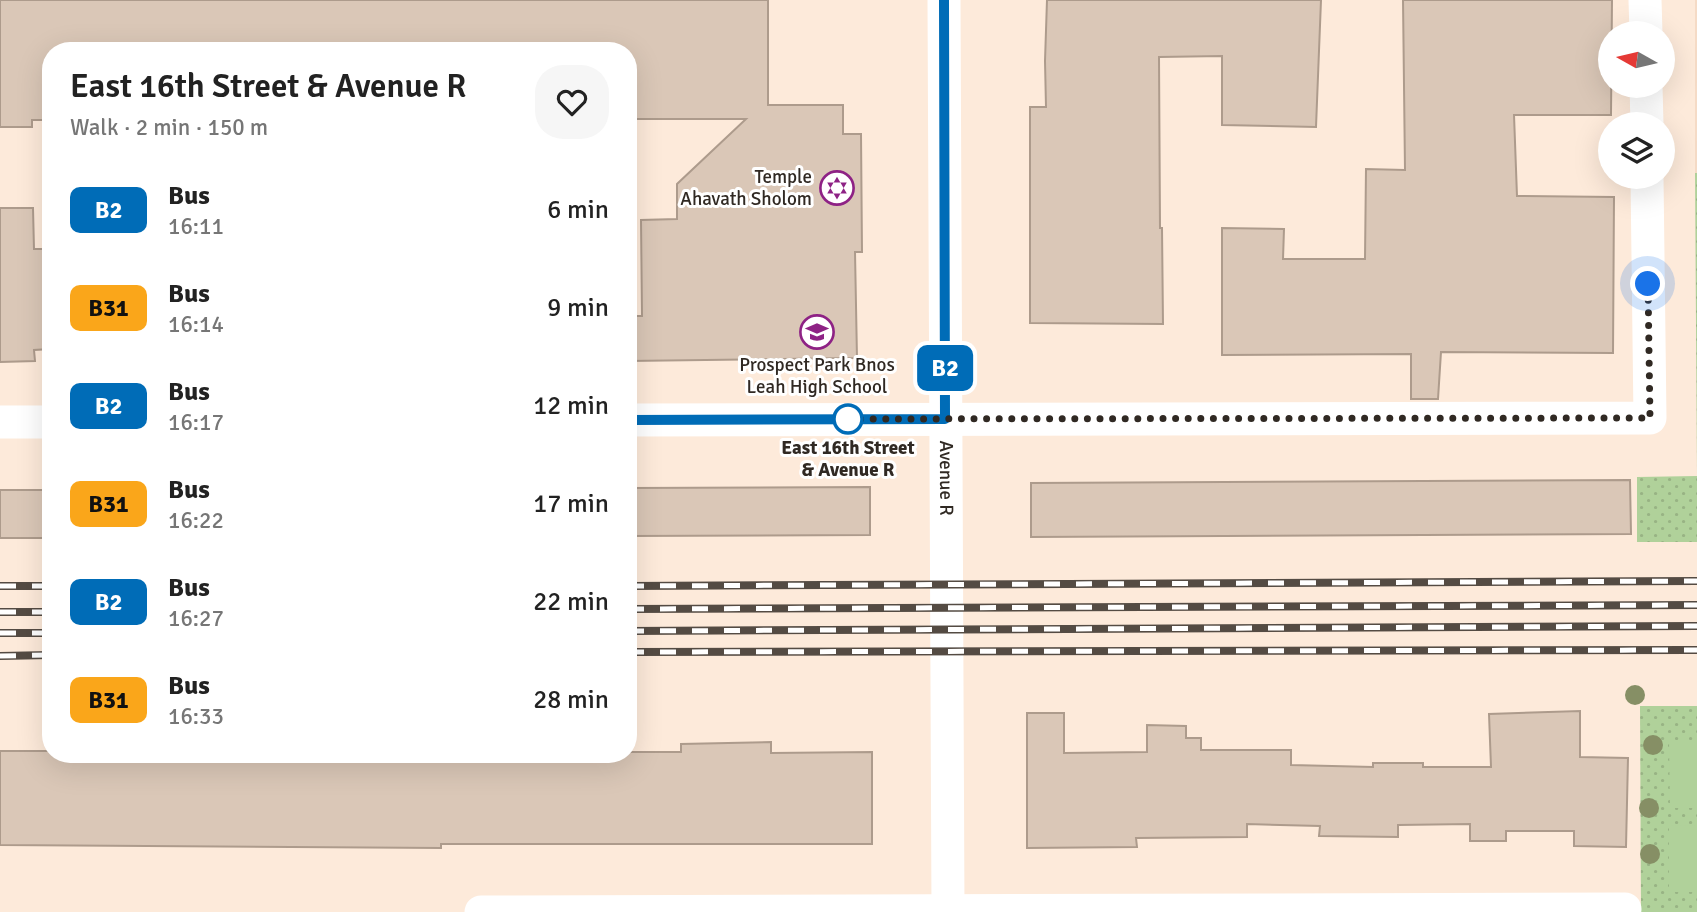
<!DOCTYPE html>
<meta charset="utf-8">
<style>
:root{--surface:#fff;--page:#f6f6f6;--text:#222;--muted:#767676}
body{margin:0;font-family:Signika,sans-serif;background:var(--page);color:var(--text);height:100vh;display:flex;flex-direction:column;font-size:26px;white-space:nowrap}
*{box-sizing:border-box;margin:0}
p{font-size:23px;color:var(--muted)}
.icon{flex:none;width:38px;height:38px;fill:none;stroke:currentColor;stroke-width:2;stroke-linecap:round;stroke-linejoin:round}
.map{position:relative;flex:1;overflow:hidden}
.drawer{position:absolute;left:42px;top:42px;width:595px;height:721px;display:flex;flex-direction:column;background:var(--surface);border-radius:28px;box-shadow:0 7px 28px #0002}
.drawer>*{flex:none}
.badge{padding:0 14px;border-radius:10px;font-size:24px;line-height:46px}
.needle{width:46px;rotate:278deg}
.buttons{position:absolute;left:1598px;top:21px;display:grid;gap:14px}
.buttons a{display:grid;place-items:center;width:77px;height:77px;border-radius:50%;background:var(--surface);box-shadow:0 7px 28px #0002;font-size:35px}
.you{position:absolute;width:35px;height:35px;margin:-18px;border:5px solid #fff;border-radius:50%;background:#1a73e8;box-shadow:0 0 0 10px #1a73e833}
.map>.badge{position:absolute;translate:-50% -50%;box-shadow:0 0 0 4px #fff}
.round{display:grid;place-items:center;flex:none;width:74px;height:74px;border-radius:28px;background:var(--page)}
.summary{display:flex;align-items:center;justify-content:space-between;height:119px;padding:0 28px}
h1{font-size:33px;font-weight:600;line-height:52px}
ul{padding:0;list-style:none}
li{display:flex;align-items:center;gap:21px;height:98px;padding:0 28px}
li div{flex:1}
li b{display:block;font-size:26px}
li em{font-style:normal}
li .badge{min-width:77px;font-weight:700;text-align:center}
.map>svg:first-child{display:block}
.built{fill:#f5dbc6}
.park{fill:url(#park-dots)}
.garden{fill:#b0d19a}
.building{fill:#dac7b7;stroke:#ad9b8c;stroke-width:2}
.lines{fill:none;stroke-linecap:round;stroke-linejoin:round}
.minor{stroke:#fff;stroke-width:33}
.rail-casing{stroke:#544b43;stroke-width:8}
.rail{stroke:#fff;stroke-width:5;stroke-dasharray:16;stroke-linecap:butt}
.tree{fill:#868f65}
.line-casing{stroke:#fff;stroke-width:16}
.line{stroke:#006cb7;stroke-width:10}
.walk{stroke:#302923;stroke-width:7;stroke-dasharray:0 12.6}
.stop-dot{fill:#fff;stroke:#006cb7;stroke-width:3.5}
.labels{text-anchor:middle;dominant-baseline:central;stroke-width:6;stroke-linejoin:round;paint-order:stroke}
.poi-label{font-size:19px;fill:#302923;stroke:#fff;text-anchor:end}
.stop-label{font-size:19px;font-weight:bold;fill:#302923;stroke:#fff}
.street-label{font-size:19px;fill:#302923;stroke:#fff}
</style>
<div class="map">
<svg width="1697" height="912" viewBox="0 0 1697 912">
<defs>
<pattern id="park-dots" width="8" height="8" patternUnits="userSpaceOnUse" patternTransform="scale(1.75)"><rect width="8" height="8" fill="#b0d19a"/><path d="M2 2h.1M6 6h.1" fill="none" stroke="#98b384" stroke-width="1.8" stroke-linecap="round"/></pattern>
</defs>
<rect width="100%" height="100%" fill="#fdeada"/>
<rect class="built" x="1695" y="0" width="2" height="173"/>
<g class="park">
<path d="M1695,173h2v369h-60v-65l60,-1z"/>
<path d="M1640,706h57v206h-56z"/>
</g>
<g class="garden">
<path d="M1669,741h28v67h-27z"/>
<path d="M1697,825v67h-28v-66z"/>
</g>
<g class="building">
<path d="M0,0h768v105h75v29h18l1,118h-7l2,106 -229,3v-45h14l-1,-96 36,-1v-35l69,-65h-118v-68h-577v69h-19v7h-32z"/>
<path d="M1047,0h274l-5,127 -94,-2v-69l-63,1 1,171h2l1,96 -133,-1v-216h16l-1,-46z"/>
<path d="M1403,0h209l-1,115h-97l3,81 97,1 -1,156 -172,-1 -3,47h-27v-45l-189,1v-127l62,1 -1,30h82l1,-90 39,1z"/>
<path d="M0,208h33l1,41h17v100l-17,1 1,11 -35,1z"/>
<path d="M1630,480l1,54 -600,3v-54z"/>
<path d="M870,487v48l-242,1v-48z"/>
<rect x="0" y="490" width="51" height="48"/>
<path d="M1580,711v46l48,1 -2,89 -52,-1v-15h-68v10h-36v-17l-72,1v12l-79,-1 1,-10 -73,-2v13l-111,1 1,9 -110,1v-135h37v40l83,-1v-27l39,1v12h15v12h90v15l82,2v-4h50v4h68l-2,-53z"/>
<path d="M771,742v11l101,-1v92h-431v4l-441,-3v-94h51v3h577v-2h53v-8z"/>
</g>
<g class="lines">
<g class="minor">
<path id="s1" d="M944,0l4,912"/>
<path d="M1645,0l1,33"/>
<path d="M1646,86l1,38"/>
<path d="M628,420l1022,-2 -3,-241"/>
<path d="M0,422h51"/>
<path d="M481,912l1144,-3"/>
</g>
<g class="rail-casing">
<g id="rail">
<path d="M0,586h51"/>
<path d="M628,586l1069,-5"/>
<path d="M628,609l1069,-4"/>
<path d="M0,612h51"/>
<path d="M628,631l1069,-5"/>
<path d="M0,633h51"/>
<path d="M628,652l1069,-2"/>
<path d="M0,656l51,-1"/>
</g>
</g>
<use href="#rail" class="rail"/>
</g>
<g class="tree">
<circle cx="1635" cy="695" r="10"/>
<circle cx="1653" cy="745" r="10"/>
<circle cx="1649" cy="808" r="10"/>
<circle cx="1650" cy="854" r="10"/>
</g>
<g class="lines">
<g class="line-casing">
<path id="line" d="M628,420l317,-1 -1,-419"/>
</g>
<use href="#line" class="line"/>
<path class="walk" d="M848,419l802,-1 -2,-134"/>
</g>
<defs>
<g id="synagogue-ring" transform="scale(1.75)"><circle r="9.5" fill="#fff" stroke="#8e2285" stroke-width="1.5"/><path d="M0-6.5L5.6 3.2H-5.6ZM0 6.5L5.6-3.2H-5.6Z" fill="#8e2285"/></g>
<g id="school-ring" transform="scale(1.75)"><circle r="9.5" fill="#fff" stroke="#8e2285" stroke-width="1.5"/><path d="M0-5L7-2L0 1L-7-2ZM-4 1L0 2.5L4 1V4Q0 6-4 4Z" fill="#8e2285"/></g>
</defs>
<g fill-rule="evenodd">
<use href="#synagogue-ring" x="837" y="188"/>
<use href="#school-ring" x="817" y="332"/>
</g>
<circle class="stop-dot" cx="848" cy="419" r="14"/>
<g class="labels">
<g class="poi-label">
<text x="812" y="177">Temple<tspan x="812" dy="22">Ahavath Sholom</tspan></text>
<text x="817" y="365" text-anchor="middle">Prospect Park Bnos<tspan x="817" dy="22">Leah High School</tspan></text>
</g>
<g class="stop-label">
<text x="848" y="448">East 16th Street<tspan x="848" dy="22">&amp; Avenue R</tspan></text>
</g>
<g class="street-label">
<text stroke="none"><textPath href="#s1" startOffset="478">Avenue R</textPath></text>
</g>
</g>
</svg>
<div class="buttons">
<a><svg class="needle" viewBox="-14 -14 28 28"><path d="M0-13l5 13h-10z" fill="#e53935"/><path d="M0 13l5-13h-10z" fill="#767676"/></svg></a>
<a><svg class="icon" aria-label="layers" viewBox="0 0 24 24"><path d="M12 4l9 5-9 5-9-5zM3 14l9 5 9-5"/></svg></a>
</div>
<div class="you" style="left:1648px;top:284px"></div>
<b class="badge" style="left:945px;top:368px;background:#006cb7;color:#fff">B2</b>
<section class="drawer">
<div class="summary"><div><h1>East 16th Street &amp; Avenue R</h1><p>Walk · 2 min · 150 m</p></div><a class="round"><svg class="icon" aria-label="heart" viewBox="0 0 24 24"><path d="M12 20l-8-8c-3-5 5-10 8-4 3-6 11-1 8 4z"/></svg></a></div>
<ul>
<li><span class="badge" style="background:#006cb7;color:#fff">B2</span><div><b>Bus</b><p>16:11</p></div><em>6 min</em></li>
<li><span class="badge" style="background:#faa61a;color:#111">B31</span><div><b>Bus</b><p>16:14</p></div><em>9 min</em></li>
<li><span class="badge" style="background:#006cb7;color:#fff">B2</span><div><b>Bus</b><p>16:17</p></div><em>12 min</em></li>
<li><span class="badge" style="background:#faa61a;color:#111">B31</span><div><b>Bus</b><p>16:22</p></div><em>17 min</em></li>
<li><span class="badge" style="background:#006cb7;color:#fff">B2</span><div><b>Bus</b><p>16:27</p></div><em>22 min</em></li>
<li><span class="badge" style="background:#faa61a;color:#111">B31</span><div><b>Bus</b><p>16:33</p></div><em>28 min</em></li>
</ul>
</section>
</div>
